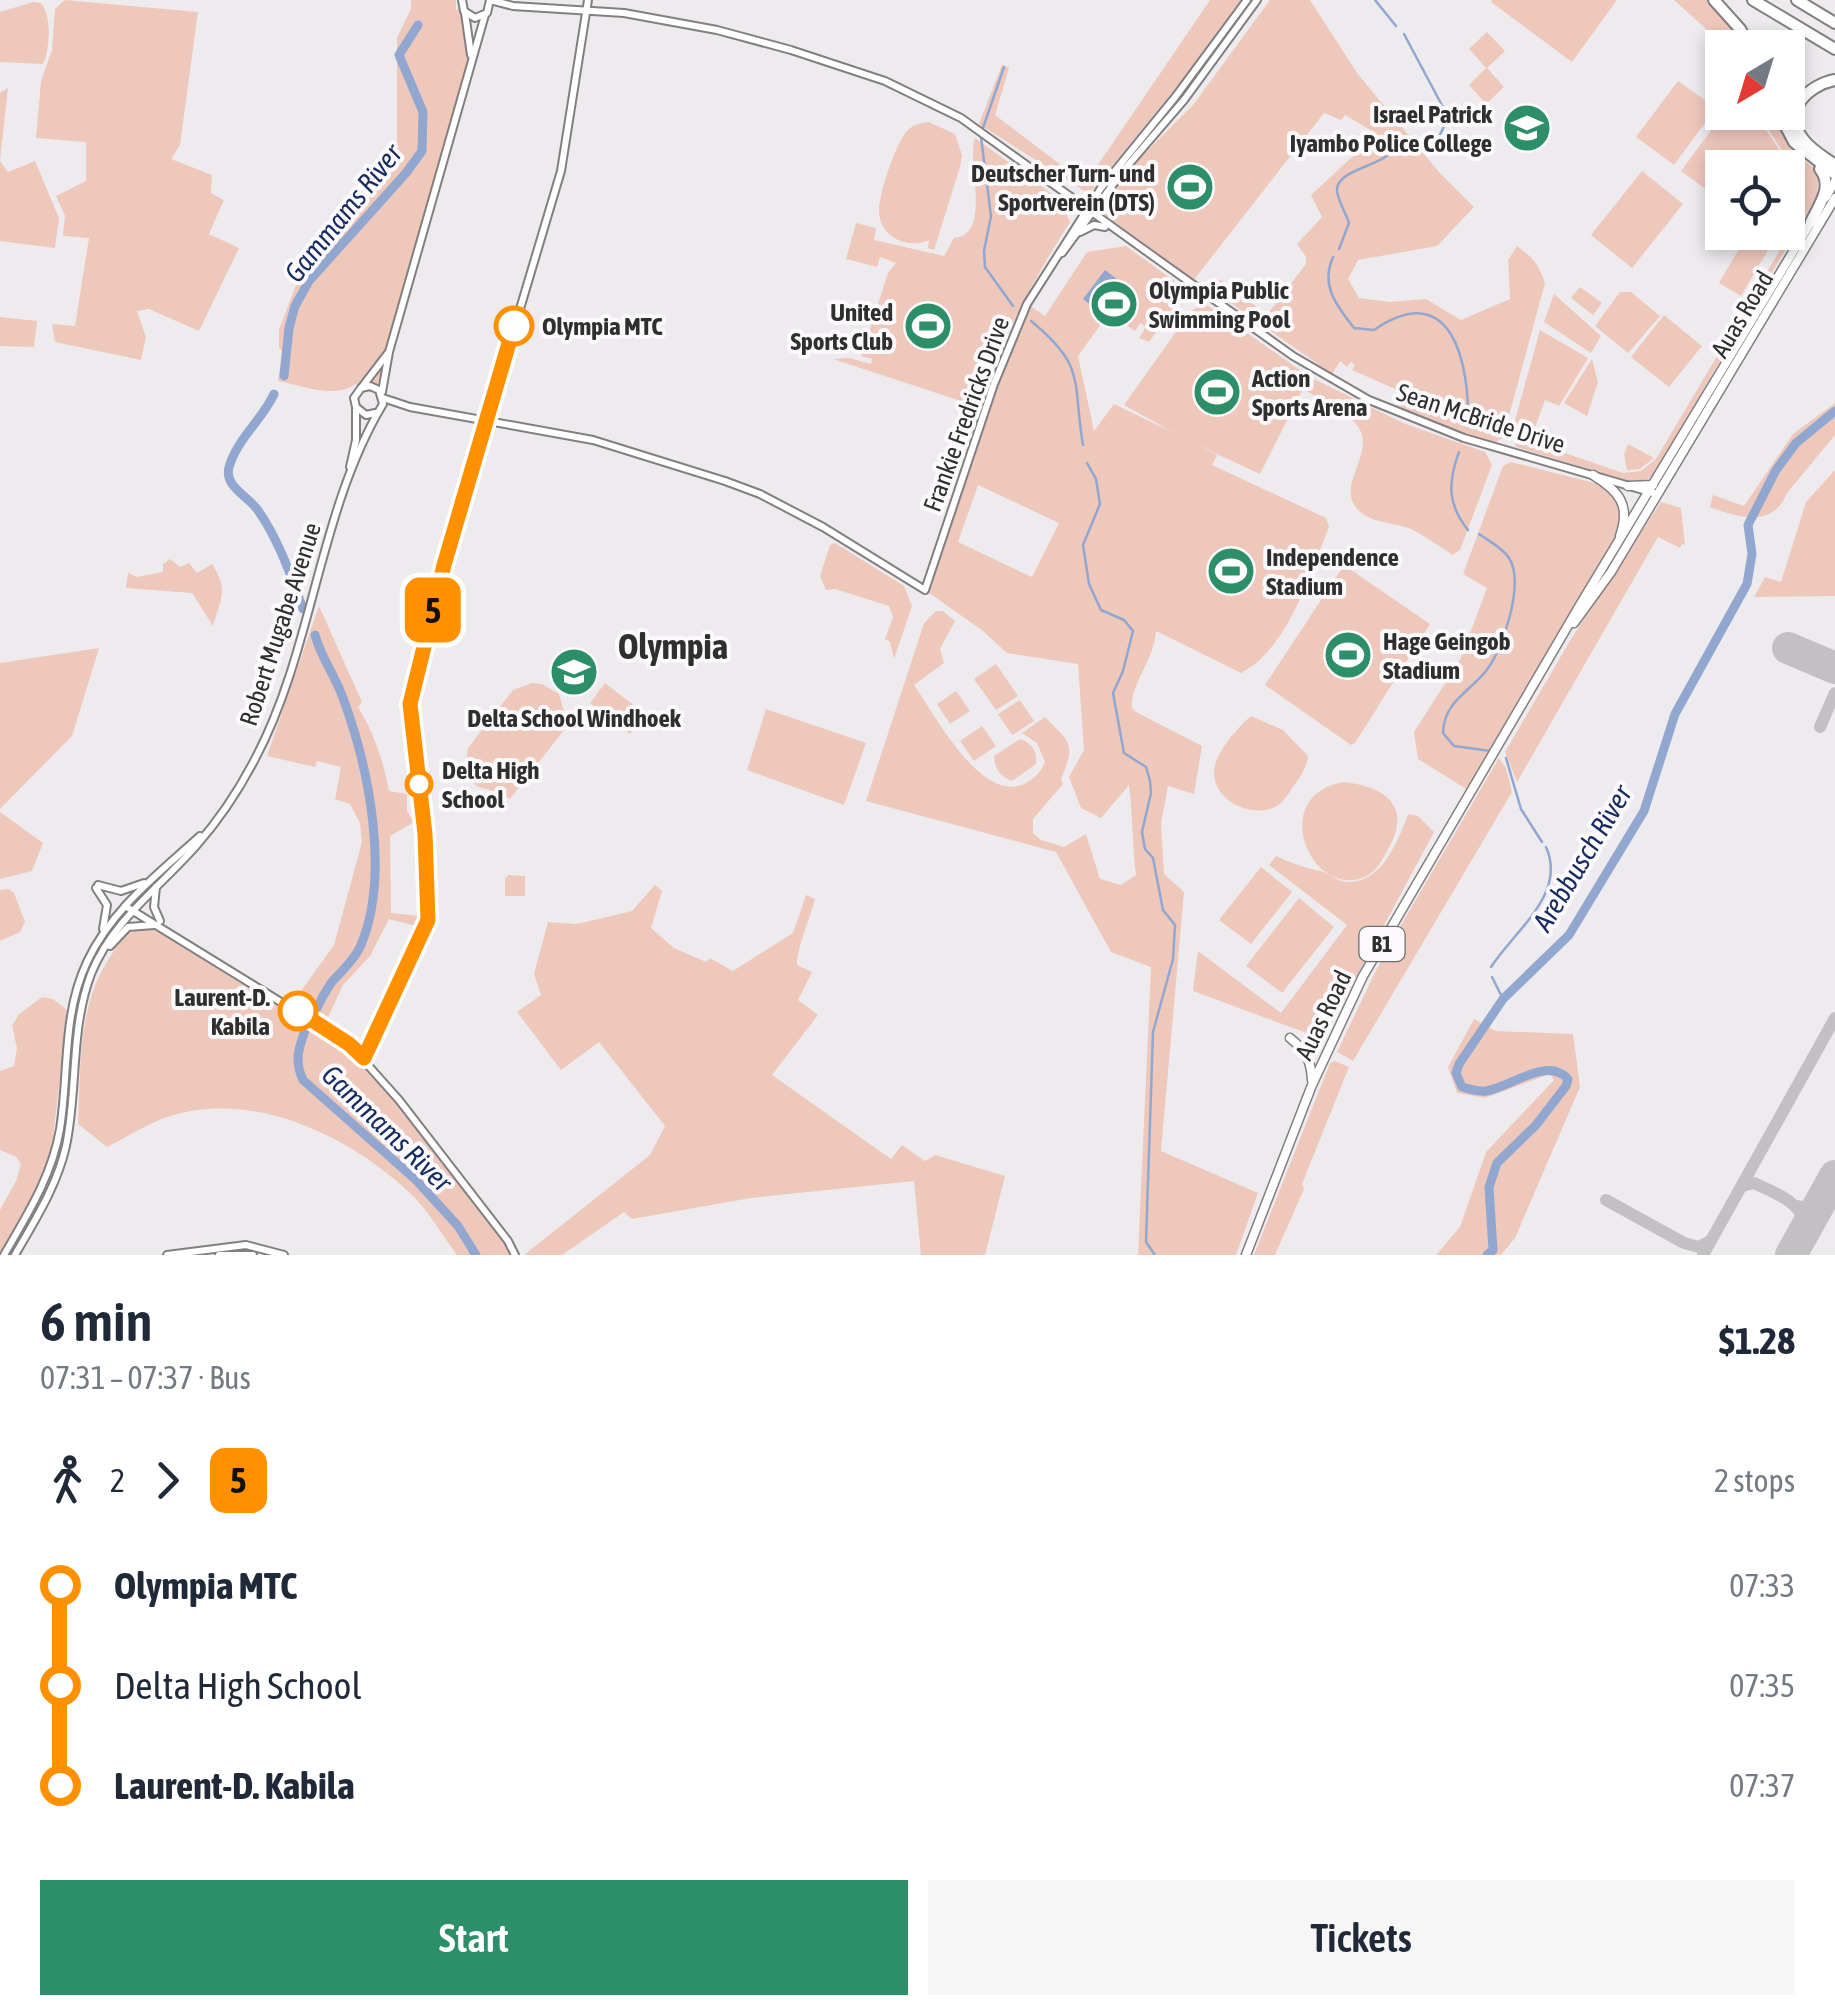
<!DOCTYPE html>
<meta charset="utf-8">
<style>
:root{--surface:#fff;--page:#f6f6f7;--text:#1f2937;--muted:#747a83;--accent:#2c8f6a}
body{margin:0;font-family:"Asap Condensed",sans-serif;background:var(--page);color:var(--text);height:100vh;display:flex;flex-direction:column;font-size:38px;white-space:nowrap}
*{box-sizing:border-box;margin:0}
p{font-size:32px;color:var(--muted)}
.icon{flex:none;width:55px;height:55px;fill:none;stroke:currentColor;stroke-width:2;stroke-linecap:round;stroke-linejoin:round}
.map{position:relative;height:1255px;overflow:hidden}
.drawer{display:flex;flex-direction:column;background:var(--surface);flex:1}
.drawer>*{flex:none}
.badge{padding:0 20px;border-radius:15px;font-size:35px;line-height:65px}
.needle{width:65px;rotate:218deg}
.tools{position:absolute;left:1705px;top:30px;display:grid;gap:20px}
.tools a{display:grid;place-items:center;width:100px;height:100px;border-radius:0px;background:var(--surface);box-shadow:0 5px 15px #0003;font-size:50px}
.map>.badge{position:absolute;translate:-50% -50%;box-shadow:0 0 0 5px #fff}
.legs{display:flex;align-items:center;gap:15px;height:110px;padding:0 40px;font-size:32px}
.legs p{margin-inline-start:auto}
.head{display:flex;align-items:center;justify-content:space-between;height:170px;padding:0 40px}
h1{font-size:55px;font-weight:600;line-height:75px}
.primary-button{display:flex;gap:20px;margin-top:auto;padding:20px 40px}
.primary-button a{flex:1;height:115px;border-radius:0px;background:var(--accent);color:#fff;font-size:40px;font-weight:600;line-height:115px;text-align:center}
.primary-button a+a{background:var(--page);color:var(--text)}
ul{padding:0 40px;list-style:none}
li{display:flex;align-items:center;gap:35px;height:100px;font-size:38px}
li i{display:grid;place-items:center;width:15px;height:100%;margin:0 12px;background:currentColor}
li i::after{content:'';width:25px;height:25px;margin:-12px;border:8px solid;border-radius:50%;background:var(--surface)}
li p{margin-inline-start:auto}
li:first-child i{background:linear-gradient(#0000 50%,currentColor 0)}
li:last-child i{background:linear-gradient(currentColor 50%,#0000 0)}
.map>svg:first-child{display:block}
.green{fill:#efc8bc;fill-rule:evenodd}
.water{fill:#92a7cf}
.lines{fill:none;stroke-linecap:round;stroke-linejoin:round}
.stream{stroke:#92a7cf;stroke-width:2.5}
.river{stroke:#92a7cf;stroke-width:9}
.taxiway{stroke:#c3c0c3;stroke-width:12}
.runway{stroke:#c3c0c3;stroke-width:32}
.secondary-casing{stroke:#827f81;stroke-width:10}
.primary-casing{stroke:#827f81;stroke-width:11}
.highway-casing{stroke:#827f81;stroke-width:14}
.secondary{stroke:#fff;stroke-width:6}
.primary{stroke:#fff;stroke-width:8}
.highway{stroke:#fff;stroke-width:10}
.line-1-casing{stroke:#fff;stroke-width:22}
.line-1{stroke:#ff9000;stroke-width:15}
.stop-1-dot{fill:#fff;stroke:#ff9000;stroke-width:5}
.labels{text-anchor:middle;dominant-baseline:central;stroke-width:8;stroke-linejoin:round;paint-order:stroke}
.shield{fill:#fbf9fb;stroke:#6d6c6d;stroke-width:2.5}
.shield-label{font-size:22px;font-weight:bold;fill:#302f30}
.poi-label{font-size:25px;font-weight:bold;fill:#302f30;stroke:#fbf9fb;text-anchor:start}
.street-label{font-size:25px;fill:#302f30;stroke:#fbf9fb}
.stop-label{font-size:25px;font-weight:bold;fill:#302f30;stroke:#fbf9fb;text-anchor:start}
.water-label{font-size:28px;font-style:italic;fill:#172c5e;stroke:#fbf9fb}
.district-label{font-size:35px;font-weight:bold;fill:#302f30;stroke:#fbf9fb}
</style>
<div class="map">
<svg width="1835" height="1255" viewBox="0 0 1835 1255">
<rect width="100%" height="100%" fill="#eeebee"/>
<g class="green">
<path d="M65,0l133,12 -18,133 -9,14 41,16 -1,18 13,7 -15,34 30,14 -40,83 -50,-22 -12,2 9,26 -5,23 -86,-18 -3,-18 23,2 14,-88 -26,-2 2,-20 -9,-20 30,-15v-39l-50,-4 5,-57 11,-31 3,-41z"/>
<path d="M411,0h45v10l7,-1 9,52 -83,291 -7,11 -3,24 -18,1 -5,-4c-22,15 -53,2 -78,-3l4,-30 -3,-3v-18l30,-80 44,-44 44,-62v-106l14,-29z"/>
<path d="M1210,0h31l-53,73 -99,121 -110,-70 23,-59 7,3 -14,47 82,62 12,1z"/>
<path d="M1270,0h40l47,73 82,99 35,35 -37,39 -79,14 -10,19 11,19 31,4 36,-3 35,21 49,-21 -2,-39 9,-14c16,11 22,19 28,37l-42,155 -9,5 -99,-34 7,-17 -50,-22 3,-5 -4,-3 -4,5 -7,-6 -8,13 -120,-84 -2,-5 3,-6 10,2 44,34 39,-51v-7l-9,-13 25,-27 -11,-22 66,-61 -32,-19 -4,5 -17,-7 -131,168 -96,-69 27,-38 69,-69z"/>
<path d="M1492,0h125l-45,62 -81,-60z"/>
<path d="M1674,0h36l35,47 -23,1v7l-15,-25z"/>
<path d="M33,2l8,1c11,14 9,45 2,61l-43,-2v-50z"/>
<path d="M1705,30l17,30v52l33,1c26,43 52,61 33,114v-59h-66v33l-41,-30 40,-54z"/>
<path d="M1487,32l18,19 -18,17 17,19 -18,17 -17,-19 17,-17 -17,-19z"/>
<path d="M1678,81l38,27 -42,57 -38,-28z"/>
<path d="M8,88l-8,73 8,11 27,-11 24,57 -4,30 -55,-7v-148z"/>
<path d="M1758,113h16l28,45 17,15 -2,23 -164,279 -7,5 -11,3 -119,-36 -4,-16 28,-101 48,28 -29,48 -14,-6 -15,41 93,32 18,-2 15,-12 128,-216 14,-38 -3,-34z"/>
<path d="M929,122l26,12 7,21 -2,12 -26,83 -6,-2 1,-8c-22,10 -50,-3 -50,-30 0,-16 17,-69 29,-80 6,-6 13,-7 21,-8z"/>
<path d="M975,138l84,61 11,23c-38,60 -69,117 -91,185l-146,-48 16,-1 22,6 1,-5 -11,-3 27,-83 8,-10 -16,-6 -3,10 -31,-8 10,-36 20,5 -2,12 70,16 10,-18c39,-2 12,-79 21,-100z"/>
<path d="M1642,171l41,33 -51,64 -41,-33z"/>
<path d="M1749,232l12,1 13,7 -33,56 -22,-13z"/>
<path d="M1126,246l51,37 3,15 -31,44 -10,-4 7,-11 -6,-4 -5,8 -26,-18 -31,43 16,75 20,-27 60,29 -50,-28 66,-93 14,-9 106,74 93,46 82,29 7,13 -32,85 -7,5c-13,-8 -26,-18 -40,-25 -18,-9 -45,-5 -58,-24 -17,-24 23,-56 1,-82 -12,-15 -37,-25 -53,-35l-43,85 -67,-31 24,12 -5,10 114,53 3,9c-19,47 -41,122 -88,146l-85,-42c-2,30 -26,53 -24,77l4,4 66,34 -8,48 -26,-8 -7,38 3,50 20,18 -23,259 97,42 -22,62h-98l13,-288 -40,-15 -55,-100 -190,-51 58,-178 12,-12h7l12,10 -15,28 4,14 -30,22c20,28 67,119 110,99 10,-5 17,-12 21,-22l-8,-19 -15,-10 23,-16c26,27 31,26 16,62l2,5 -30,35v14l8,7 23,7 22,-13 14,45 21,6 15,-10c-4,-31 -3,-60 -7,-90l-28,33 -20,-10 -12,-31 15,-27 -6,-86 -71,-11 -24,-22 -58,-41 82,-241 20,-45 18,12 42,-64zM978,485l81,38 -27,54 -74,-35z"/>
<path d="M1580,287l22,16 -9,12 -22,-17z"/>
<path d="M1620,292h11l29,24 -32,37 -33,-27z"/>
<path d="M1554,294l47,42 -10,17 -47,-31z"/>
<path d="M1664,315l38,31 -33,41 -38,-30z"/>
<path d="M0,317l37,4 -3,26 -34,-1z"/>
<path d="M1592,359l6,23 -11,34 -23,-13z"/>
<path d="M1835,403v32l-48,58c-14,36 -50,24 -77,14l3,-12 31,11 49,-72z"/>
<path d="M1628,444l26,14 -14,11 -13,1 -3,-16z"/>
<path d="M1511,462l91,23c27,19 16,45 5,71l-136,236 -53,-33 -4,-27 46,-72 27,-72 -24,-14 40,-108z"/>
<path d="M1835,470v126l-81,1 11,-20 16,5 25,-80z"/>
<path d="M1661,502l20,6 4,37 -3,-1 -2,4 -22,-11 -141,245 -12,-30 66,-113z"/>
<path d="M835,543l69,43 8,20 -18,53 -4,-17 -5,-3 8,-22 -4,-11 -54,-17 -9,1 -6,-14 10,-31z"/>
<path d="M170,559l10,8 9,-4 8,10 15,-9c17,26 9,34 1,62l-21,-33 -66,-5 2,-15 9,4 26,-5v-8z"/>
<path d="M1344,565l86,59 -75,119 -4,2 -86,-60z"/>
<path d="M319,606l43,96 -4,5c16,26 25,53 31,84l18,3v17l7,11 -24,14 1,77 29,3 -4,10 -27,-7 -19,37 -27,29 -15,32 -32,-19 38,-53 28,-103 -2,-19 -10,-19 -15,-5 6,-32 -24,-6 -2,6 -48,-11z"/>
<path d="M99,648l-27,88 -72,73v-146z"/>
<path d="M996,664l22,32 -22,14 -22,-31z"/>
<path d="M532,683l10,1 17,10 9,31 -58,74c-22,-17 -50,0 -42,-51l45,-58z"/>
<path d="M605,683l40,31 -15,20 -40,-31z"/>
<path d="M956,691l14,20 -20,13 -13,-20z"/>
<path d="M1020,700l14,21 -22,14 -14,-21z"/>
<path d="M766,709l100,34 -22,62 -97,-35z"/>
<path d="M1251,716l32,14 25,26c-1,11 -6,18 -13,28 -6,8 -11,19 -20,23 -23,11 -59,-5 -61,-32 -2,-19 23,-47 37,-59z"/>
<path d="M982,726l14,20 -22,15 -14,-20z"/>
<path d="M1020,739c13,5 17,12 16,25l-24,17c-12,-5 -17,-11 -18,-25z"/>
<path d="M1499,758l7,10 6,24 -159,269 -16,-9 47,-98z"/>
<path d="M1344,782c46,5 69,28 42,71 -6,11 -13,23 -27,26 -52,13 -89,-85 -15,-97z"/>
<path d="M0,812l43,31 -11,28 -32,8z"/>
<path d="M1408,814l10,2 16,16 -111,207 -130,-48 5,-40 83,62 66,-88 -78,-60 7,-9c16,7 28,12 45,15 7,2 13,8 21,10 37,8 56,-39 66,-67z"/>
<path d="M1261,867l31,25 -41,52 -32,-24z"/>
<path d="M508,875l17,1v20h-20v-17z"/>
<path d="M655,885l7,6 -11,37 23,20 32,14 4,-4 23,13 60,-38 13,-38 9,4c-4,17 -19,51 -18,66l15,7 -14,28 20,15 -46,60 119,84 11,-14 23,16 10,-6 70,21 -20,79h-64l-7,-74 -163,17 -119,21 -8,-7 -62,43h-38l126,-100 15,-29 -66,-84 -38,28 -44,-58 24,-17 -7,-21 14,-52 29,2 55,-13z"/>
<path d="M8,889l6,4 11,29 -5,10 -20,9v-51z"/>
<path d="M1299,898l35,29 -52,66 -36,-27z"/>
<path d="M159,928l187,121 50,54 103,131 12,21h-54c-15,-20 -29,-45 -47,-62 -61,-57 -155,-103 -240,-77 -22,7 -43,21 -63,31l-29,-23c3,-57 -1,-118 32,-167 5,-8 10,-19 19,-24 9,-5 20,-4 30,-5z"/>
<path d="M42,997l11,2 15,12 -17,143 -16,38 -35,63v-45l16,-29 5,-17 -5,-7 -16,-7v-79l14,-5 3,-18 -5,-22 7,-12z"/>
<path d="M1474,1019l22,12 77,3 7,53 -65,151 -14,17h-65l24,-28 26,-75 68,-72 -4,-6 -65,24 -28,-5 -9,-26z"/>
<path d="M1335,1061l14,6 -47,117 2,5 -29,66h-21l76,-192z"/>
</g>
<path class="water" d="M1105,270l12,9 -23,29 -11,-9z"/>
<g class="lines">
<g class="stream">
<path d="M1375,0l21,26"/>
<path d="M1404,34l41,77v13l-6,13"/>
<path d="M983,128l21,-61"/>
<path d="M981,137l10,79 -7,35 1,16 28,39"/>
<path d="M1339,249l10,-26c-3,-9 -10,-21 -12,-31 -3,-22 43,-25 55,-41l22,2"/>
<path d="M1333,257c-13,29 4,49 21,71l20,2c79,-54 96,35 94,97"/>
<path d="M1031,321c56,46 41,59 52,124"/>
<path d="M1459,452c-11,30 -12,52 9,78"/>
<path d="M1087,463l9,16 4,25 -17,41 6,39 12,26 23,10 9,11 -10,40 -10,22 11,60 22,14 4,14 1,12 -9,39 3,17 8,9 10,52 12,15 -2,34 -20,73 -7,210 9,13"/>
<path d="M1479,534c10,7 24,14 30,24 16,25 -6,92 -23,113 -19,23 -42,31 -43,62l11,13 37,5"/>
<path d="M1506,758l15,51 21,33"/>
<path d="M1491,967c24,-37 76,-73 55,-120"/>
<path d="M1492,977l11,22"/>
</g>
<g class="river">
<path d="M284,376l5,-48 6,-22 14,-25 97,-108 16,-22 1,-39 -24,-57 19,-30"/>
<path d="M274,394c-12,26 -37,45 -45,73 -5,19 17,28 28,42 21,29 34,67 46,100"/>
<path d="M315,635c7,25 20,40 28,63 26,70 48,179 17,249 -6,14 -20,25 -29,36 -6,9 -11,18 -15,27"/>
<path d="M308,1023c-8,21 -15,36 -5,57l113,100 42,46 18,29"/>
<path d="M1487,1255l6,-5 -4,-63 8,-24 39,-38 30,-39 2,-7c-21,-23 -57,8 -82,12 -7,1 -16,-2 -24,-4l-6,-14 3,-9 44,-65 66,-64 75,-124 31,-97 72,-130 5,-30 -4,-29 28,-55 20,-27 39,-32"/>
</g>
<g class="taxiway">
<path d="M1820,727l15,-34"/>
<path d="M1742,1186l12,-3c21,10 51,20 51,46"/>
<path d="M1606,1200l78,43 15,4 11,-6"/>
<path d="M1796,1206l11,2 13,-6"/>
<path d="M1703,1255l132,-237"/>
</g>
<g class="runway">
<path d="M1788,648l47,20"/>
<path d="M1791,1255l44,-79"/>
</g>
<g class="secondary-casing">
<g id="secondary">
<path d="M462,0l2,11 11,7 12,-5 3,-13"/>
<path d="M490,0l23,6 111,7 93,17 74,20 94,31 76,37 192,138"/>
<path d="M465,13l6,42"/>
<path d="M1080,232l14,-7 11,2"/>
<path d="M1062,253l61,-82 61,-71 73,-100"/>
<path d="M1153,256l140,100 76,44 95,38 193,56"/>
<path d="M362,387l26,-34"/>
<path d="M382,392l7,-40 96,-337"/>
<path d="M383,398l27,9 183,33 132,41 35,13 63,33 102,63 69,-206 33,-80 74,-116 75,-92 71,-96"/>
<path d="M350,467l6,-27v-30"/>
<path d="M98,885l23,6 23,-8"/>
<path d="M156,887l-2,20 6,14"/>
<path d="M96,888l11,17 -4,24"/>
<path d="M125,906l224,138 50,56 109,141 7,14"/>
<path d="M110,946l18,-19 26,-2"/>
<path d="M364,1058l64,-137 -3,-87 -14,-130 39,-160 111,-373 27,-171"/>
<path d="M4,1255c23,-40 48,-79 56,-126 9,-56 2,-114 27,-167 24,-52 71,-88 113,-126"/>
<path d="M15,1255c20,-35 42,-69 51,-109 12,-57 4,-116 25,-172 21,-53 68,-86 105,-128 23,-26 43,-56 59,-87 59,-111 63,-247 128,-355l-4,-14 -9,-4 -9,2 -7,10 2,9 10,8 9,-2"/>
<path d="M167,1255l79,-10 38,10"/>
<path d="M219,1255h34"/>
</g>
</g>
<g class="primary-casing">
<g id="primary">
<path d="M1826,197l9,-16"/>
<path d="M1593,475c26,16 38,30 27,61"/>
<path d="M1628,486l25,-1"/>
<path d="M1574,623l37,-51 224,-374"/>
<path d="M1290,1038c16,13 21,22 22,42"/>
<path d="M1246,1255l66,-170 51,-109 217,-371 234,-388"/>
</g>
</g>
<g class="highway-casing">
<g id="highway">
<path d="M1714,0l26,29 11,19"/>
<path d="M1753,0l82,49"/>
<path d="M1797,0l38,23"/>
<path d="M1835,80c-27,5 -54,31 -32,59 8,11 21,18 32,26"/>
<path d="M1778,112l16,30 41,32"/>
<path d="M1811,222c8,-17 23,-36 9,-53"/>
</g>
</g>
<use href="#secondary" class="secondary"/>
<use href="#primary" class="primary"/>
<use href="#highway" class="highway"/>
</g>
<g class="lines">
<g class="line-1-casing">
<path id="line-1" d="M298,1011l51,33 15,14 64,-138 -3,-86 -15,-130 34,-139 70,-239"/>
</g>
<use href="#line-1" class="line-1"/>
</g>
<defs>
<g id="university-disc" transform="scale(2.5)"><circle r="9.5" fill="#2c8f6a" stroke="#fbf9fb"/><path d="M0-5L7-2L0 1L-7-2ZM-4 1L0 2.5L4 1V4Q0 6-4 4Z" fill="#fff"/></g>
<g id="stadium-disc" transform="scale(2.5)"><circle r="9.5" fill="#2c8f6a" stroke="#fbf9fb"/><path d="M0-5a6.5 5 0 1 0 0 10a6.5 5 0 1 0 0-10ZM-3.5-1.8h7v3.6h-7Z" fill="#fff"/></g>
<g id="school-disc" transform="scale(2.5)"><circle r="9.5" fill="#2c8f6a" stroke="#fbf9fb"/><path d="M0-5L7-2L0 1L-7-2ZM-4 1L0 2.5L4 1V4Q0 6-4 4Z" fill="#fff"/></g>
</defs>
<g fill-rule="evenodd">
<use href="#university-disc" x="1527" y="128"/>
<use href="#stadium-disc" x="1190" y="187"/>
<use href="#stadium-disc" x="1114" y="304"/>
<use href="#stadium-disc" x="928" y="326"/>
<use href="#stadium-disc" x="1217" y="392"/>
<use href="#stadium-disc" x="1231" y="571"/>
<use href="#stadium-disc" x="1348" y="655"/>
<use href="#school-disc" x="574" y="672"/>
</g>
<g class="stop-1-dot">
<circle cx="514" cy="326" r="18"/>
<circle cx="419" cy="784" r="12"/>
<circle cx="298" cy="1011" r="18"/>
</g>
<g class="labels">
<rect class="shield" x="1359.5" y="927" width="45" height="34" rx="8"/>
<g class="shield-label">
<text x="1382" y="944">B1</text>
</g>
<g class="poi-label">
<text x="1492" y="114" text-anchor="end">Israel Patrick<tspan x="1492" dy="29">Iyambo Police College</tspan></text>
<text x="1155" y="173" text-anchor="end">Deutscher Turn- und<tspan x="1155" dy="29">Sportverein (DTS)</tspan></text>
<text x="1149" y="290">Olympia Public<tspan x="1149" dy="29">Swimming Pool</tspan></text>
<text x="893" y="312" text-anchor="end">United<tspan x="893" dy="29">Sports Club</tspan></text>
<text x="1252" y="378">Action<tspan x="1252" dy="29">Sports Arena</tspan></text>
<text x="1266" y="557">Independence<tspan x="1266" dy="29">Stadium</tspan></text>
<text x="1383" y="641">Hage Geingob<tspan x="1383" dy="29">Stadium</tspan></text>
<text x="574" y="718" text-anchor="middle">Delta School Windhoek</text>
</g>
<g class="street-label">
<text transform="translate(1742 314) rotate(-59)">Auas Road</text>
<text transform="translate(966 414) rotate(-70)">Frankie Fredricks Drive</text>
<text transform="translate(1481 418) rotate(18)">Sean McBride Drive</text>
<text transform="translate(280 624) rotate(-72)">Robert Mugabe Avenue</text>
<text transform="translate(1323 1015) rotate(-64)">Auas Road</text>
</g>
<g class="stop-label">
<text x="542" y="326">Olympia MTC</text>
<text x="442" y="770">Delta High<tspan x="442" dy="29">School</tspan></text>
<text x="270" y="997" text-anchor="end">Laurent-D.<tspan x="270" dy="29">Kabila</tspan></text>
</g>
<g class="water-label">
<text transform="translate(343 213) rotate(-51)">Gammams River</text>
<text transform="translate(1582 858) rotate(-59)">Arebbusch River</text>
<text transform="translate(387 1128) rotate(44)">Gammams River</text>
</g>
<g class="district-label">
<text x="673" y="646">Olympia</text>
</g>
</g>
</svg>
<div class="tools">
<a><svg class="needle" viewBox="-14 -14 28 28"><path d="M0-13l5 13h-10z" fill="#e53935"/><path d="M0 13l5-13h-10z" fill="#747a83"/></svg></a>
<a><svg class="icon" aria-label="locate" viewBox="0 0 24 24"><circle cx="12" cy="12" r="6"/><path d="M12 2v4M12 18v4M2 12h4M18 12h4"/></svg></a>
</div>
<b class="badge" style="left:433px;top:610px;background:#ff9000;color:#111">5</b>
</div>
<section class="drawer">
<div class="head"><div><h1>6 min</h1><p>07:31 – 07:37 · Bus</p></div><b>$1.28</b></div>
<div class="legs"><svg class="icon" aria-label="walk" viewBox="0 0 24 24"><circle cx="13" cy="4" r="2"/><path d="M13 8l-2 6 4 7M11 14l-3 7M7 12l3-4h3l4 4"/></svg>2<svg class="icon" aria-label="forward" viewBox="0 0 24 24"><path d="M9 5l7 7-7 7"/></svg><b class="badge" style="background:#ff9000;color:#111">5</b><p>2 stops</p></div>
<ul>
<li><i style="color:#ff9000"></i><b>Olympia MTC</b><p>07:33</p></li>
<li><i style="color:#ff9000"></i><span>Delta High School</span><p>07:35</p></li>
<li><i style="color:#ff9000"></i><b>Laurent-D. Kabila</b><p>07:37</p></li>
</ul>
<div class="primary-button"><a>Start</a><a>Tickets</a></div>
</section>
